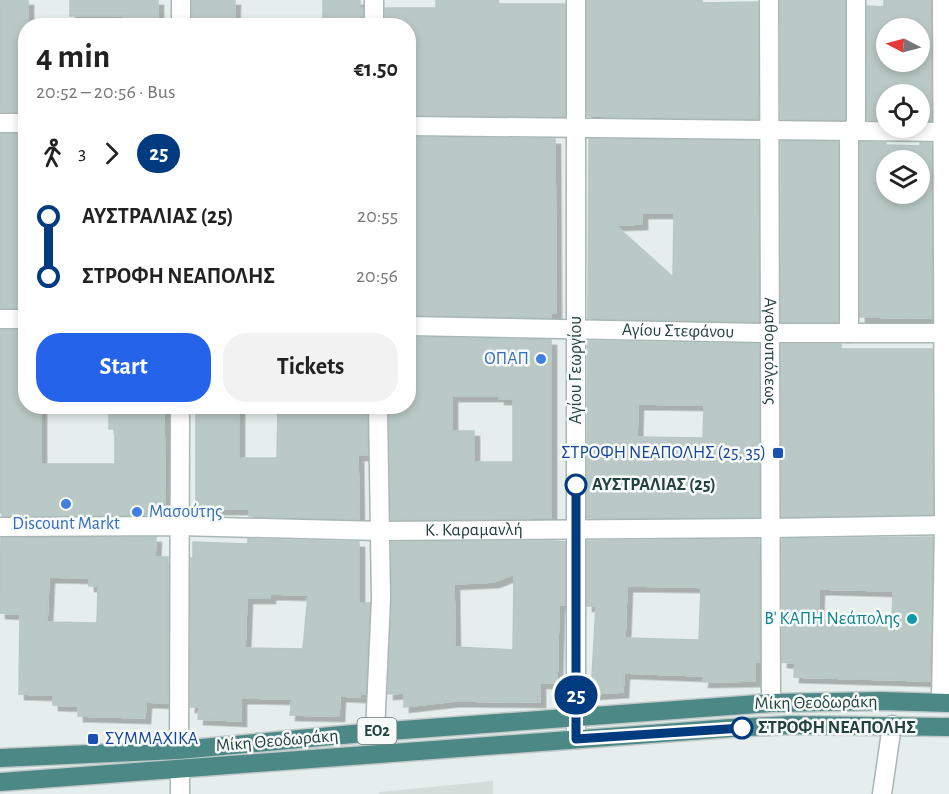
<!DOCTYPE html>
<meta charset="utf-8">
<style>
:root{--surface:#fff;--page:#f2f2f2;--text:#222;--muted:#767676;--accent:#2563eb}
body{margin:0;font-family:"Alegreya Sans",sans-serif;background:var(--page);color:var(--text);height:100vh;display:flex;flex-direction:column;font-size:22px;white-space:nowrap}
*{box-sizing:border-box;margin:0}
p{font-size:20px;color:var(--muted)}
.icon{flex:none;width:33px;height:33px;fill:none;stroke:currentColor;stroke-width:2;stroke-linecap:round;stroke-linejoin:round}
.map{position:relative;flex:1;overflow:hidden}
.details{position:absolute;left:18px;top:18px;width:398px;height:396px;display:flex;flex-direction:column;background:var(--surface);border-radius:24px;box-shadow:0 3px 9px #0003}
.details>*{flex:none}
.badge{padding:0 12px;border-radius:20px;font-size:21px;line-height:39px}
.needle{width:39px;rotate:276deg}
.buttons{position:absolute;left:876px;top:18px;display:grid;gap:12px}
.buttons a{display:grid;place-items:center;width:54px;height:54px;border-radius:50%;background:var(--surface);box-shadow:0 3px 9px #0003;font-size:30px}
.map>.badge{position:absolute;translate:-50% -50%;box-shadow:0 0 0 3px #fff}
.legs{display:flex;align-items:center;gap:9px;height:66px;padding:0 18px;font-size:20px}
.legs p{margin-inline-start:auto}
.headline{display:flex;align-items:center;justify-content:space-between;height:102px;padding:0 18px}
h1{font-size:33px;font-weight:600;line-height:45px}
.button{display:flex;gap:12px;margin-top:auto;padding:12px 18px}
.button a{flex:1;height:69px;border-radius:24px;background:var(--accent);color:#fff;font-size:24px;font-weight:600;line-height:69px;text-align:center}
.button a+a{background:var(--page);color:var(--text)}
ul{padding:0 18px;list-style:none}
li{display:flex;align-items:center;gap:21px;height:60px;font-size:22px}
li i{display:grid;place-items:center;width:9px;height:100%;margin:0 8px;background:currentColor}
li i::after{content:'';width:15px;height:15px;margin:-8px;border:4px solid;border-radius:50%;background:var(--surface)}
li p{margin-inline-start:auto}
li:first-child i{background:linear-gradient(#0000 50%,currentColor 0)}
li:last-child i{background:linear-gradient(currentColor 50%,#0000 0)}
.map>svg:first-child{display:block}
.built{fill:#d3dedb}
.building{fill:#bac9c5;stroke:#b7c8c4;stroke-width:1.5;fill-rule:evenodd;filter:url(#shadow)}
.lines{fill:none;stroke-linecap:round;stroke-linejoin:round}
.pedestrian-casing{stroke:#a7b7b4;stroke-width:21}
.minor-casing{stroke:#a7b7b4;stroke-width:21}
.tertiary-casing{stroke:#a7b7b4;stroke-width:21}
.trunk-casing{stroke:#c1cac9;stroke-width:21}
.pedestrian{stroke:#fff;stroke-width:18}
.minor{stroke:#fff;stroke-width:18}
.tertiary{stroke:#fff;stroke-width:18}
.trunk{stroke:#4c8986;stroke-width:18}
.line-1-casing{stroke:#fff;stroke-width:14}
.line-1{stroke:#003b80;stroke-width:9}
.shop-dot{fill:#3f7fe0;stroke:#f6faf9;stroke-width:2}
.transit-dot{fill:#1a4fb4;stroke:#f6faf9;stroke-width:2}
.stop-1-dot{fill:#fff;stroke:#003b80;stroke-width:3}
.culture-dot{fill:#0f9aa8;stroke:#f6faf9;stroke-width:2}
.labels{text-anchor:middle;dominant-baseline:central;stroke-width:5;stroke-linejoin:round;paint-order:stroke}
.shield{fill:#f6faf9;stroke:#627876;stroke-width:1.5}
.shield-label{font-size:16px;font-weight:bold;fill:#23413e}
.street-label{font-size:18px;fill:#23413e;stroke:#f6faf9}
.shop-label{font-size:18px;fill:#366cbe;stroke:#f6faf9;text-anchor:end}
.transit-label{font-size:18px;fill:#164399;stroke:#f6faf9;text-anchor:end}
.stop-label{font-size:18px;font-weight:bold;fill:#23413e;stroke:#f6faf9;text-anchor:start}
.culture-label{font-size:18px;fill:#0d838f;stroke:#f6faf9;text-anchor:end}
</style>
<div class="map">
<svg width="949" height="794" viewBox="0 0 949 794">
<defs>
<filter id="shadow"><feDropShadow dx="5.5" dy="5.5" stdDeviation="0" flood-color="#0004"/></filter>
</defs>
<rect width="100%" height="100%" fill="#e5eeec"/>
<path class="built" d="M493,781v13h-114v-2z"/>
<g class="building">
<path d="M0,0h28v26h-2v86h-26z"/>
<path d="M70,0h88v26h-35v-10h-53z"/>
<path d="M192,0h43l-1,26h-42z"/>
<path d="M323,0h37v8h3v18h-35v-8h-5z"/>
<path d="M436,0h62l1,4h66v112l-157,-1v-89h-23v-18h51z"/>
<path d="M587,0h115v3l56,-1v117l-171,-3z"/>
<path d="M780,0h65v120l-64,-1z"/>
<path d="M884,0h47v121l-11,-1v-26h-34v26h-19v-114l17,1zM886,28h34v34h-34z"/>
<rect x="0" y="134" width="26" height="174"/>
<path d="M408,137l147,2 1,174h-5v5l-143,-3z"/>
<path d="M589,139l169,2 1,181 -171,-4zM642,213h32l-1,64 -58,-52 27,-1z"/>
<path d="M781,141l57,1v180h-57z"/>
<path d="M860,142l26,1v2l34,1v-3h11l1,175 -72,-1zM886,160h34v34h-34z"/>
<path d="M0,330h26v27l-6,21h6v28h15v58h74v-35h-6v-23h55l1,107h-9v2l-154,1v-3h-2z"/>
<path d="M408,337l143,3v178l-160,2 -2,-114h19zM452,396h47v3h14v63h-39v-31h-22z"/>
<path d="M588,341l171,3v173l-172,1zM638,404l66,1 -1,33 -66,-1z"/>
<path d="M781,344h60v5h91l1,165 -151,3z"/>
<path d="M196,406h43v52h38l1,-52h89l1,49h-10l1,64 -110,-3v-7h-53z"/>
<path d="M156,537l-1,20h13v146l-22,-1 -1,16 -67,-2v-10l-25,-1v-10l-34,-1 1,-80 -20,-1 1,-75zM49,577l40,1v8h9l-1,37 -50,-1z"/>
<path d="M933,537l-3,144 -136,-4 1,-14 -13,-1v-123zM819,589l74,2 -1,31 -74,-2z"/>
<path d="M248,539l111,3v61h11l-5,91h-5v3l-20,-1 -1,20 -49,-1 2,-16 -51,-1v23l-43,-2 1,-12h-9l1,-149h2v-16l55,2zM270,594l38,1 -5,54 -58,-1 2,-50h23z"/>
<path d="M759,539l1,123 -5,-1v20l-52,1 1,-6 -80,-3 -1,19 -32,2 5,-88h-9v-65zM627,586l71,1v1h3l-2,52 -74,-2z"/>
<path d="M551,541l14,1v63h-6l-2,78h-17v19l-85,-1 -51,6v-14l-16,1 4,-95 -1,-57zM514,574l-1,76 -58,-3 -1,-63 40,-2z"/>
</g>
<g class="lines">
<g class="pedestrian-casing">
<g id="pedestrian">
<path d="M941,702l3,-177"/>
<path d="M180,769v25"/>
</g>
</g>
<g class="minor-casing">
<g id="minor">
<path d="M374,0v26"/>
<path d="M856,0v130"/>
<path d="M942,0l2,525"/>
<path d="M181,26v-26"/>
<path d="M0,123h26"/>
<path d="M408,126l541,6"/>
<path d="M0,319h26"/>
<path id="s1" d="M408,326l362,7h179"/>
<path d="M849,333v-203"/>
<path id="s2" d="M0,527l179,-1 202,5 389,-3 179,-3"/>
<path d="M375,732l6,-133 -3,-193"/>
<path d="M179,750l1,-344"/>
<path d="M882,794l10,-69"/>
</g>
</g>
<g class="tertiary-casing">
<g id="tertiary">
<path d="M576,0v739"/>
<path id="s3" d="M769,0l2,703"/>
</g>
</g>
<g class="trunk-casing">
<g id="trunk">
<path d="M0,758l179,-8 196,-18 396,-29 110,-2 68,2"/>
<path d="M0,782l731,-54 60,-3 158,2"/>
</g>
</g>
<use href="#pedestrian" class="pedestrian"/>
<use href="#minor" class="minor"/>
<use href="#tertiary" class="tertiary"/>
<use href="#trunk" class="trunk"/>
</g>
<g class="lines">
<g class="line-1-casing">
<path id="line-1" d="M576,485v254l166,-11"/>
</g>
<use href="#line-1" class="line-1"/>
</g>
<g class="shop-dot">
<circle cx="541" cy="359" r="6"/>
<circle cx="66" cy="504" r="6"/>
<circle cx="137" cy="512" r="6"/>
</g>
<g class="transit-dot">
<rect x="772" y="447" width="12" height="12" rx="3"/>
<rect x="87" y="733" width="12" height="12" rx="3"/>
</g>
<g class="stop-1-dot">
<circle cx="576" cy="485" r="10"/>
<circle cx="742" cy="728" r="10"/>
</g>
<circle class="culture-dot" cx="912" cy="619" r="6"/>
<g class="labels">
<rect class="shield" x="357.5" y="718" width="39" height="26" rx="4.5"/>
<g class="shield-label">
<text x="377" y="731">ΕΟ2</text>
</g>
<g class="street-label">
<text stroke="none"><textPath href="#s1" startOffset="270">Αγίου Στεφάνου</textPath></text>
<text stroke="none"><textPath href="#s3" startOffset="351">Αγαθουπόλεως</textPath></text>
<text transform="translate(576 370) rotate(-90)">Αγίου Γεωργίου</text>
<text stroke="none"><textPath href="#s2" startOffset="474">Κ. Καραμανλή</textPath></text>
<text transform="translate(816 703) rotate(-1)">Μίκη Θεοδωράκη</text>
<text transform="translate(277 741) rotate(-5)">Μίκη Θεοδωράκη</text>
</g>
<g class="shop-label">
<text x="529" y="359">ΟΠΑΠ</text>
<text x="149" y="512" text-anchor="start">Μασούτης</text>
<text x="66" y="524" text-anchor="middle">Discount Markt</text>
</g>
<g class="transit-label">
<text x="766" y="453">ΣΤΡΟΦΗ ΝΕΑΠΟΛΗΣ (25, 35)</text>
<text x="105" y="739" text-anchor="start">ΣΥΜΜΑΧΙΚΑ</text>
</g>
<g class="stop-label">
<text x="592" y="485">ΑΥΣΤΡΑΛΙΑΣ (25)</text>
<text x="758" y="728">ΣΤΡΟΦΗ ΝΕΑΠΟΛΗΣ</text>
</g>
<g class="culture-label">
<text x="900" y="619">Β' ΚΑΠΗ Νεάπολης</text>
</g>
</g>
</svg>
<div class="buttons">
<a><svg class="needle" viewBox="-14 -14 28 28"><path d="M0-13l5 13h-10z" fill="#e53935"/><path d="M0 13l5-13h-10z" fill="#767676"/></svg></a>
<a><svg class="icon" aria-label="locate" viewBox="0 0 24 24"><circle cx="12" cy="12" r="6"/><path d="M12 2v4M12 18v4M2 12h4M18 12h4"/></svg></a>
<a><svg class="icon" aria-label="layers" viewBox="0 0 24 24"><path d="M12 4l9 5-9 5-9-5zM3 14l9 5 9-5"/></svg></a>
</div>
<b class="badge" style="left:576px;top:695px;background:#003b80;color:#fff">25</b>
<section class="details">
<div class="headline"><div><h1>4 min</h1><p>20:52 – 20:56 · Bus</p></div><b>€1.50</b></div>
<div class="legs"><svg class="icon" aria-label="walk" viewBox="0 0 24 24"><circle cx="13" cy="4" r="2"/><path d="M13 8l-2 6 4 7M11 14l-3 7M7 12l3-4h3l4 4"/></svg>3<svg class="icon" aria-label="forward" viewBox="0 0 24 24"><path d="M9 5l7 7-7 7"/></svg><b class="badge" style="background:#003b80;color:#fff">25</b></div>
<ul>
<li><i style="color:#003b80"></i><b>ΑΥΣΤΡΑΛΙΑΣ (25)</b><p>20:55</p></li>
<li><i style="color:#003b80"></i><b>ΣΤΡΟΦΗ ΝΕΑΠΟΛΗΣ</b><p>20:56</p></li>
</ul>
<div class="button"><a>Start</a><a>Tickets</a></div>
</section>
</div>
